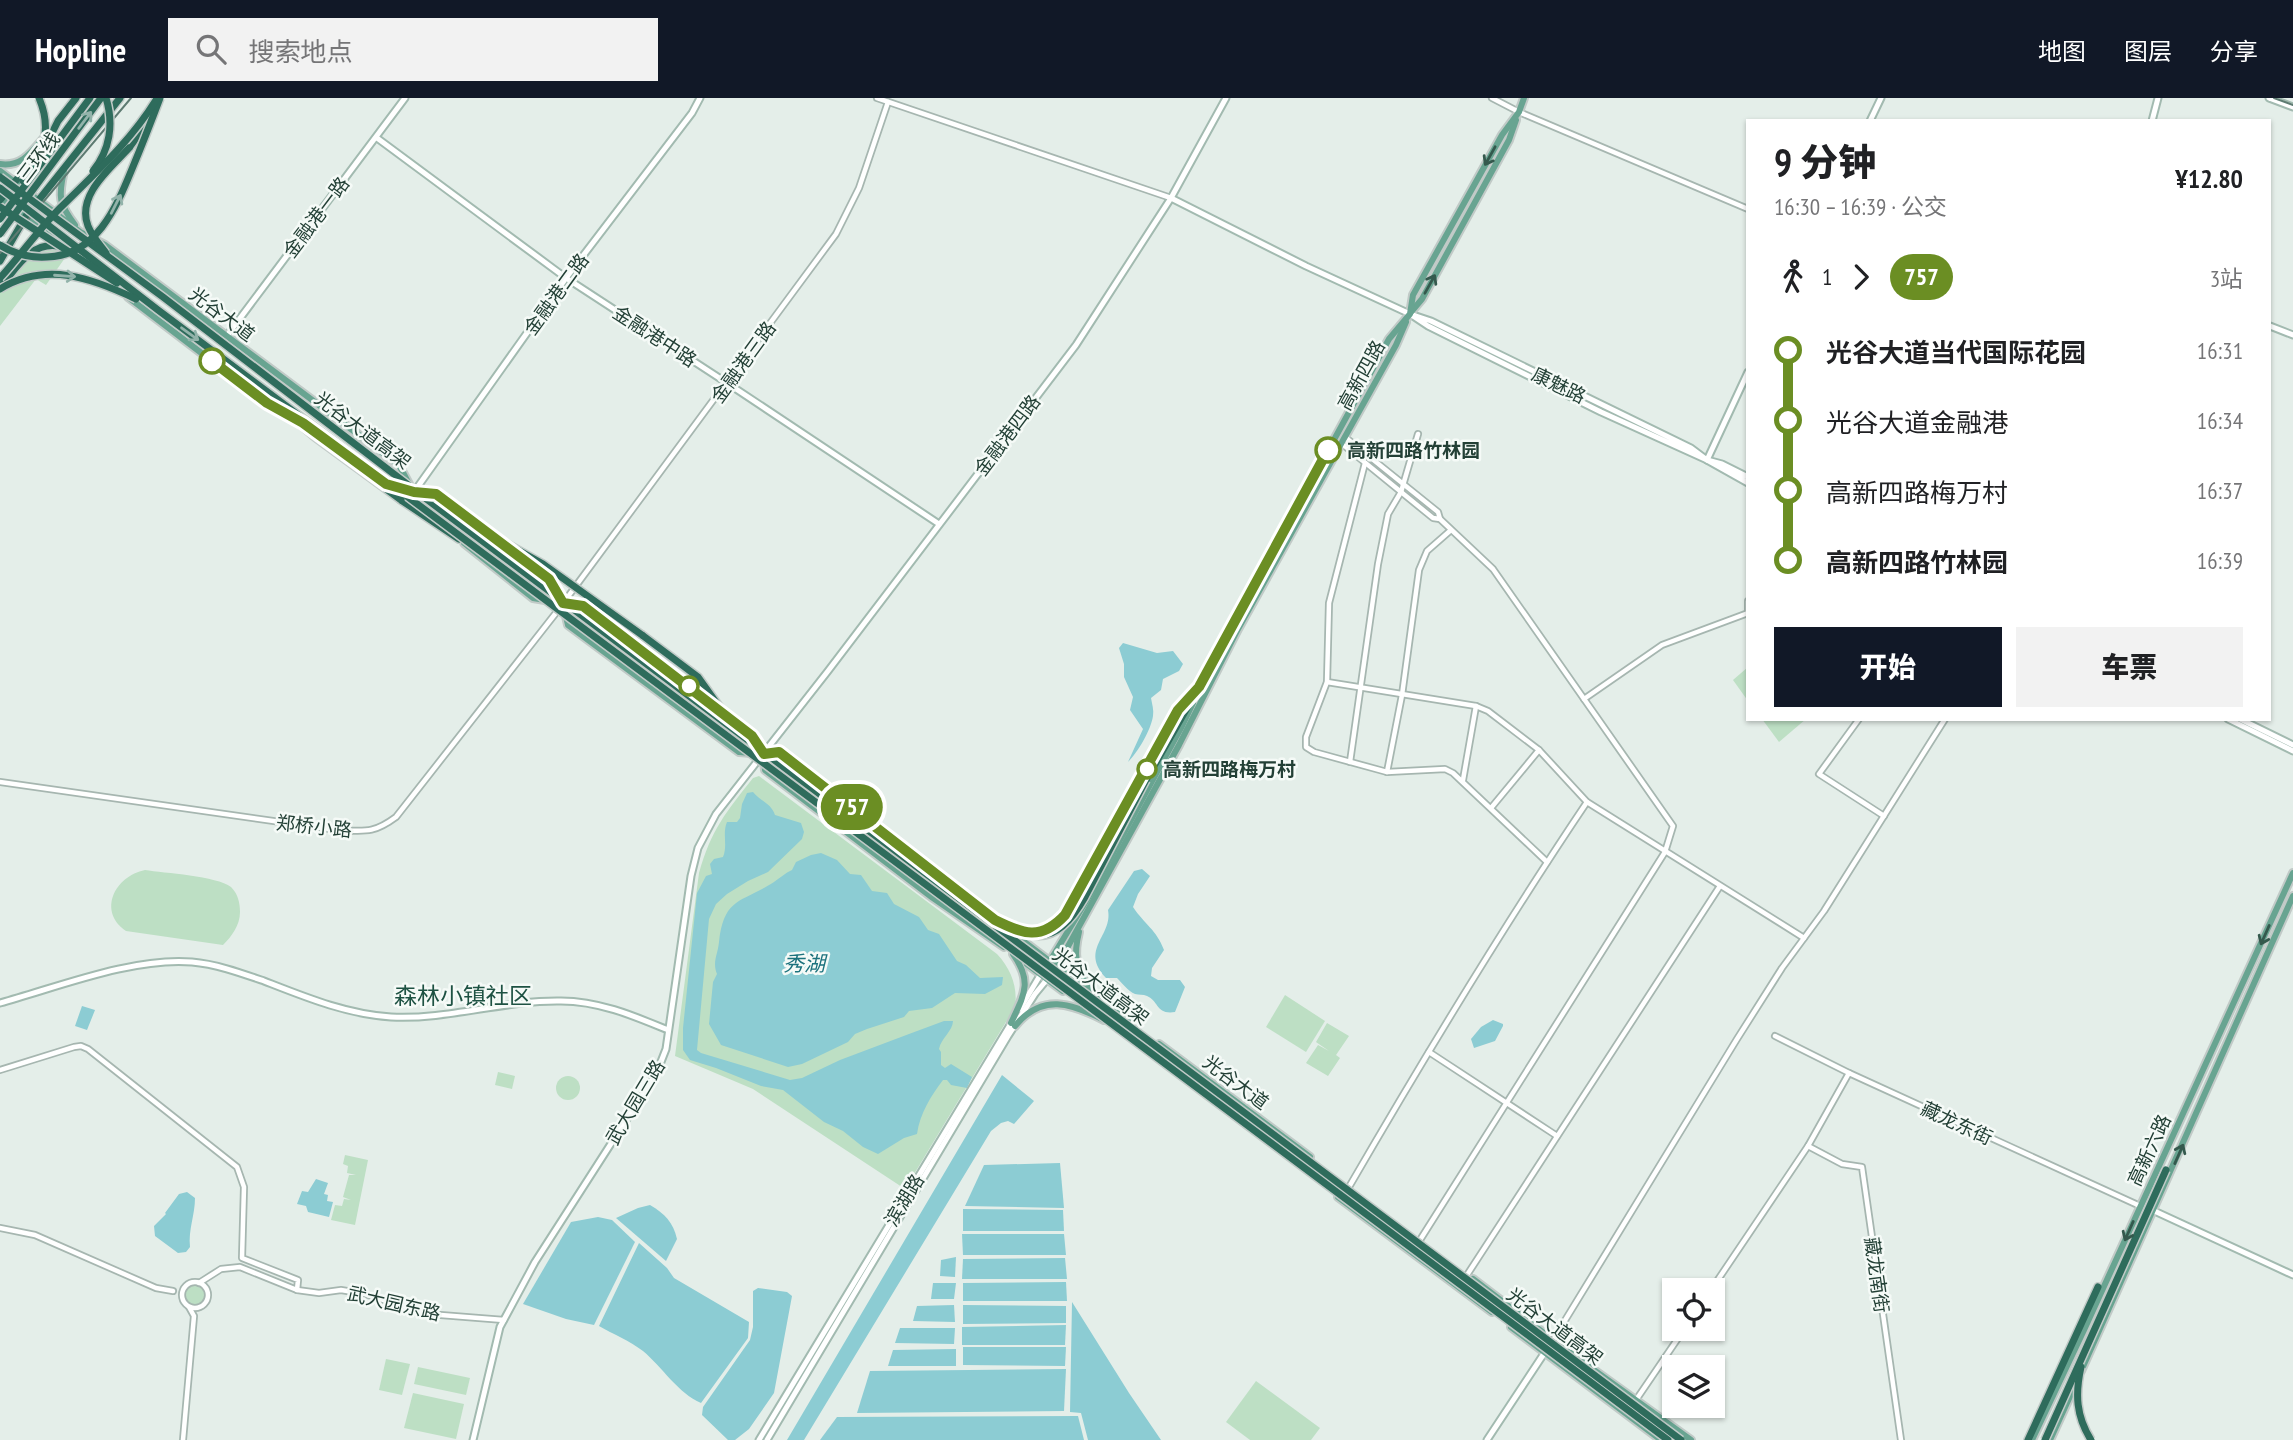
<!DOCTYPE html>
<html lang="zh">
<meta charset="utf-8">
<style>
:root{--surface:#fff;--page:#f2f2f2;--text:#202124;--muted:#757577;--accent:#111827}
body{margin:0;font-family:"PT Sans Narrow","Noto Sans SC",sans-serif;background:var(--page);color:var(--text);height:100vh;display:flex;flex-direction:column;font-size:26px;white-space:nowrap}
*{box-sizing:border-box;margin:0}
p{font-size:23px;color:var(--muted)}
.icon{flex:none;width:38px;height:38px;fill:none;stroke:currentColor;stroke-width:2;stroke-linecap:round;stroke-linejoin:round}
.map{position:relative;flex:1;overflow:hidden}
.side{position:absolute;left:1746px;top:21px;width:525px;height:602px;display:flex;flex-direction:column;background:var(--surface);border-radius:0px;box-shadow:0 2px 5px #0004}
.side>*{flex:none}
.badge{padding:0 14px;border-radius:23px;font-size:24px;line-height:46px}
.tools{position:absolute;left:1662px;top:1180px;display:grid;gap:14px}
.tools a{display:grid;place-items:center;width:63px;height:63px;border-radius:0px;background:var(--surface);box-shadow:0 2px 5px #0004;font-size:35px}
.map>.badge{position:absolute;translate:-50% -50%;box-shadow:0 0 0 4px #fff}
.legs{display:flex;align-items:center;gap:10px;height:77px;padding:0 28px;font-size:23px}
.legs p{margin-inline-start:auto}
.overview{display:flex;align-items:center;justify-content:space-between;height:119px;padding:0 28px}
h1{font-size:38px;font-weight:800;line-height:52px}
.primary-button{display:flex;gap:14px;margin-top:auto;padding:14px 28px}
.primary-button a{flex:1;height:80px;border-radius:0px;background:var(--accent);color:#fff;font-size:28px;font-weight:800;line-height:80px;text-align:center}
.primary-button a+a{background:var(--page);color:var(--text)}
ul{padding:0 28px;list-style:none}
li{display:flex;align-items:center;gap:24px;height:70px;font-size:26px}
li i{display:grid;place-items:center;width:10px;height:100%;margin:0 9px;background:currentColor}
li i::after{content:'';width:18px;height:18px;margin:-9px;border:5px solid;border-radius:50%;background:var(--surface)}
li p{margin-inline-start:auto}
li:first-child i{background:linear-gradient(#0000 50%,currentColor 0)}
li:last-child i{background:linear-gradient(currentColor 50%,#0000 0)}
header{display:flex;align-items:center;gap:42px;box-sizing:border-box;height:98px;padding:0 35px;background:var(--accent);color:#fff}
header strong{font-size:33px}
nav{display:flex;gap:38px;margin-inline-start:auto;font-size:24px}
.search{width:490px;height:63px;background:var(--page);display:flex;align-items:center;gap:18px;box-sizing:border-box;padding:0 24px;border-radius:0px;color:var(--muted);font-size:26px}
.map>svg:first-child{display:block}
.green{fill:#bddfc4}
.water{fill:#8cccd3}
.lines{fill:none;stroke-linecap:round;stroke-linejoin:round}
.street-casing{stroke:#a6b6b0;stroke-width:8}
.secondary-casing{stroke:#a2bab0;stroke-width:9}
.primary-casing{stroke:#c1cac7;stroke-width:10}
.highway-casing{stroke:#c1cac7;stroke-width:10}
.street{stroke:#fff;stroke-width:4.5}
.secondary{stroke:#fff;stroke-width:5}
.primary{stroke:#68a491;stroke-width:6}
.highway{stroke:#2e6c5c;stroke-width:7}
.tram{stroke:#5e7b72;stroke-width:2}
.highway-bridge-casing{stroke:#c1cac7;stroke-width:10;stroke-linecap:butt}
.highway-bridge{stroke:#2e6c5c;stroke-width:7}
.oneway{stroke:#92b3aa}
.oneway2{stroke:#34594d}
.line-1-casing{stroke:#fff;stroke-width:16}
.line-1{stroke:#6b8e23;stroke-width:10}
.stop-1-dot{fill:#fff;stroke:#6b8e23;stroke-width:3.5}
.labels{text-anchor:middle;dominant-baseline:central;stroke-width:5;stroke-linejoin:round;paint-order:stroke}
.street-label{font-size:19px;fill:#234036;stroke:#f5faf7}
.stop-label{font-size:19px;font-weight:bold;fill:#234036;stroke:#f5faf7;text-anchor:start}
.water-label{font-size:21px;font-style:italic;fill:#1c727d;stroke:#f5faf7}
.quarter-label{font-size:23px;fill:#1e5243;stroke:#f5faf7}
</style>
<header>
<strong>Hopline</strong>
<div class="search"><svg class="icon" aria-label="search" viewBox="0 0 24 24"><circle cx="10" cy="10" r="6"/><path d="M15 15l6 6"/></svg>搜索地点</div>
<nav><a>地图</a><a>图层</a><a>分享</a></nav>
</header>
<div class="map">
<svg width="2293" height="1342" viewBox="0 0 2293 1342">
<rect width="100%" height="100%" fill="#e4eee9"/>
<g class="green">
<path d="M49,149l18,8 -21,30 -10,-6 -36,47v-33l34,-41z"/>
<path d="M1748,569v34l-15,-21z"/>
<path d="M1762,621h44l-27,23z"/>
<path d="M759,678l238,178c14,15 21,33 18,53l-110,182 -152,-100 -78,-33 24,-183c12,-43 27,-61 54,-95z"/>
<path d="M145,772c19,3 72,6 86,17 7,7 9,16 9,25 0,13 -8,24 -17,33l-97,-14c-29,-20 -11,-55 19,-61z"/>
<path d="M1285,897l40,26 -19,31 -40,-25z"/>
<path d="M1327,925l22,13 -13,19 4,3 -12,18 -22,-13 12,-18 11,6 -13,-9z"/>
<path d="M498,974l17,4 -3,13 -17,-4z"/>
<circle cx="568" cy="990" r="12"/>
<path d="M345,1057l23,5 -13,65 -24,-5 4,-15 7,1 2,-7 7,1 -8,-3 6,-22h7l-9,-2 1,-7 -5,-2z"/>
<circle cx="195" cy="1197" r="11"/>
<path d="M386,1261l24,5 -8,31 -23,-5z"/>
<path d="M418,1269l52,11 -4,17 -52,-11z"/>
<path d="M1256,1283l64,47 -9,12h-61l-24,-18z"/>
<path d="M413,1295l51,11 -8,35 -52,-11z"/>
</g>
<g class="water">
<path d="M1123,545l34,10 16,-2 10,13 -4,7 -16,8 -2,11 -10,8c1,6 3,12 2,18 -2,14 -15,36 -25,46l15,-33 -13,-19 3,-13 -9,-20v-13l-5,-16z"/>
<path d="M753,694c7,9 18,11 22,23l26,8 3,9 -2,7 -34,33 -20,9 -21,13 -11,10 -7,15 -12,131 4,3 89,27 12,-2 38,-18 69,-26 35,-13h9c0,10 -12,17 -14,28l2,3v13l4,3 6,-4 21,13 -5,11 -16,-3 -4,-5h-4c-12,16 -23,33 -26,54l-13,4 -26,16 -15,-7 -20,-16 -19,-9 -41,-32 -22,-4 -45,-18 -26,-8 -7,-10v-22l14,-135 9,-17 6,-2 -2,-10 4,-5 9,-2c5,-12 -1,-23 4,-35h10l3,-4 2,-14 5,-11z"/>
<path d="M821,755l16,7 13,14 11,1 11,16 15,2 7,11 25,13 9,13 11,4 18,27 9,4 14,13 23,-1 -1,8 -17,9 -30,-1 -23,15 -23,3 -5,6 -37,12 -12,5 -7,8 -46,22 -14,3 -67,-22 -12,-21 4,-42 4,-8c-5,-12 1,-20 2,-32 5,-45 22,-39 55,-60 6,-4 11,-9 18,-12l4,-8 15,-7z"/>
<path d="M1142,771l8,7 -12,18 -5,13c12,18 23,22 31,43l-12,18 -1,8 7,4h22l5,7 -10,25c-19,3 -16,-11 -28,-16 -4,-2 -8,-1 -12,-2 -7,-3 -13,-11 -18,-16h-11c-27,-29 7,-42 2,-68l26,-39z"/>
<path d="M82,908l13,4 -8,20 -12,-4z"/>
<path d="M1493,922l10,4v2l-8,15 -21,7 -3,-9 10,-12z"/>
<path d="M1002,977l32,26 -20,23 -6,-3 -7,2 -10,8 -187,309h-17z"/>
<path d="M1060,1065l4,45 -99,-2 19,-41z"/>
<path d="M316,1081l12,4 -4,11 4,1 -1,6 6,1 -4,15 -21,-5 -2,-6 -9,-2 5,-13 6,1z"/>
<path d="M187,1094l8,6c0,17 -7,32 -5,49l-4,5 -8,1 -23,-17 -1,-10 12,-12 -1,-1 14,-19z"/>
<path d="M650,1107c15,9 23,17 27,34l-11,22 -50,-43 22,-10z"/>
<path d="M963,1111l100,1 1,21h-101z"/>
<path d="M598,1119l14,3 23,22 -41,83 -28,-6 -43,-15 48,-82z"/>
<path d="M962,1136h102l2,21h-103z"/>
<path d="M639,1145l28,25 7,10 75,44 -1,16 -47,65c-22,-9 -39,-36 -58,-52 -13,-10 -30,-17 -44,-25z"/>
<path d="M956,1159l-1,20 -15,-1 1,-16z"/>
<path d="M1065,1160l2,21h-105l1,-20z"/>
<path d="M1066,1184l1,19h-104v-18z"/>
<path d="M933,1185h23l-2,16h-23z"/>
<path d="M758,1190l29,4 5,4 -18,97 -25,36 -14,11h-7l-26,-25 1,-8 47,-67 3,-13v-36z"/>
<path d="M1072,1204l57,91 32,47h-73l-7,-27 -11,-1z"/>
<path d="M954,1207l1,17 -42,-1 4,-15z"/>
<path d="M963,1207l103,1v17l-103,1z"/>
<path d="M1066,1227l-1,20h-103v-18z"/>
<path d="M900,1230h55l-1,16 -59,-1z"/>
<path d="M963,1249h103l-1,19 -102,-1z"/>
<path d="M956,1251v17h-68l5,-16z"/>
<path d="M1066,1271l-2,42 -207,2 13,-42z"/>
<path d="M1078,1318l6,24h-264l17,-23z"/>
</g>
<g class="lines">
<g class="street-casing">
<g id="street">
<path d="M877,0l294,100"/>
<path d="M1492,0l27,14 229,97"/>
<path d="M1345,339l93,75 2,7"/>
<path d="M1341,345l92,75 7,1 53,50 180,257 -8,26 -245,388"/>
<path d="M1365,365l-36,140 -2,79 -21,55v10l8,5 73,20 58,-3 8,4 94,89"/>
<path d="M564,504l272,-368 23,-46 29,-86"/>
<path d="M1748,515v-12"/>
<path d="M1327,584l149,24 12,5 51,39 48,52 217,136"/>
<path d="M1584,601l78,-54 86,-32"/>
<path d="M1859,621l-40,55 65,42"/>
<path d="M1350,664l28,-198 10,-50 13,-22 17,-58"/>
<path d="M1387,674l15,-77 17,-125 8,-19 24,-21"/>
<path d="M1463,682l13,-74"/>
<path d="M0,684l337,48c28,1 36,4 59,-13l163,-208"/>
<path d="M1491,710l48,-58"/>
<path d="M1775,938l74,37 291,133"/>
<path d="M1429,954l128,84"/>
<path d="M0,972l74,-23 7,-1 7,3 149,118 7,20 -2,71 56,22 -1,10"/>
<path d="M1808,1048l34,18 20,3 39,273"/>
<path d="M1349,1089c76,-131 154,-260 238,-385"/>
<path d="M0,1130l35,7 121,53 17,3"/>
<path d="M1467,1177l253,-389"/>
<circle cx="195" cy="1197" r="13"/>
<path d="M199,1185l22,-14 19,-2 57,23 22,3 22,-3 24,4 63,20 76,6"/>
<path d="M1711,1192l97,-144 41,-73"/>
<path d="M1553,1242l184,-301 45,-71 42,-57 121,-192"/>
<path d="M1636,1302l49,-72"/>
<path d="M183,1342l11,-124 -5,-9"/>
</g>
</g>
<g class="secondary-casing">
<g id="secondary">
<path d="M2269,0l24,9"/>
<path d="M1870,23l11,-23"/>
<path d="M2152,23l6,-23"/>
<path d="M377,40l189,140 161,105 212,141"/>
<path d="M1171,100l135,68 104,48"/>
<path d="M1410,216l21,7 260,127 16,12 -106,-48 -173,-86z"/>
<path d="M2270,228l23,9"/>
<path d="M226,239l179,-239"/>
<path d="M1707,362l41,-88"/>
<path d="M1748,379l-26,-13 -15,-4 41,23"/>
<path d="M414,394l152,-214 126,-165 8,-15"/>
<path d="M2228,621l65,32"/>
<path d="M2240,621l53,26"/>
<path d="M0,905c58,-16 133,-46 192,-41 24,2 49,11 72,19 41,16 82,33 127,36 57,3 113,-17 170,-16 38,0 73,15 107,29"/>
<path d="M1020,911l22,-37"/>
<path d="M2150,1111l143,66"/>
<path d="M473,1342l27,-113 35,-65 122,-190 9,-23 25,-173 7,-28 18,-34 112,-143 248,-326 95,-147 55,-100"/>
<path d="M759,1342l254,-420"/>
<path d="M767,1342l241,-404 27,-42 14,-17"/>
<path d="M1487,1342l60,-91"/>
</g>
</g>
<g class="primary-casing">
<g id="primary">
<path d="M0,66c21,3 31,-11 43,-25"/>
<path d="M0,73l80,61 25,13 294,220 10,19"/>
<path d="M64,73c-6,26 -5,33 11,54"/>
<path d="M0,99l51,40"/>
<path d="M128,199l139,106 16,9"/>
<path d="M1411,214l11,-13 87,-159 7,-20"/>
<path d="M396,389l18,5 7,15"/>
<path d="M419,395l17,1 39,29"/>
<path d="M464,445l69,55 30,5 5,22 171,127 25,2 15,-2 207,160"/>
<path d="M506,448l43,33 14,24 20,2 169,130 7,12"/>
<path d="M764,663l1,9 168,128 71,49"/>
<path d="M1006,830l122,93"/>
<path d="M1040,834l16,-8 9,-9 113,-204 21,-24 190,-348 21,-25 3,-19 89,-160 17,-23 5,-14"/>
<path d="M1079,834c-6,24 -3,34 9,56"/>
<path d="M1050,863l44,-73 88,-162 11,-23"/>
<path d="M1027,866l36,27"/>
<path d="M1055,868l11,-16 113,-205 59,-116 158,-284 10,-23"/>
<path d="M1011,925c13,-28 22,-41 2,-69"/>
<path d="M1015,928c27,-33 56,-23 89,-6"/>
<path d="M1159,946l151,113"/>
<path d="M1338,1099l154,115"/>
<path d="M1473,1181l72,55"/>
<path d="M1511,1229l150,113"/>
<path d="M1562,1249l129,93"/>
<path d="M2081,1273l212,-475"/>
<path d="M2032,1342l52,-110 209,-457"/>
<path d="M2050,1342l27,-59"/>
</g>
</g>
<g class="highway-casing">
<g id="highway">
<path d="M129,50l20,-28"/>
<path d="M0,102l48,-59 10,-20 18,-23"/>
<path d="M0,163l26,-45 94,-118"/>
<path d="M0,189c17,-19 30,-45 58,-41"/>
<path d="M401,402l58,39"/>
<path d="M642,537l56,42 25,35"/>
<path d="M1146,682l53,-93"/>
<path d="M2028,1342l70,-153"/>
</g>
</g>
<use href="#street" class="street"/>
<use href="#secondary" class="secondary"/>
<use href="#primary" class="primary"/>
<use href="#highway" class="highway"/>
<g class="tram">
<path d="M2274,0l19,7"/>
<path d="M0,155l131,-155"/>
</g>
<g class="highway-bridge-casing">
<g id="highway-bridge">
<path d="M93,73c17,-21 21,-47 13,-73"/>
<path d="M0,79l163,120 270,207 1248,936"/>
<path d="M23,83c20,-28 30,-50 16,-83"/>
<path d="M0,90l158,122 1510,1130"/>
<path d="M0,109l117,76"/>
<path d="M0,121l90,-121"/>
<path d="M0,136l101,-136"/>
<path d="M0,147c14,9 30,13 47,12 49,-1 69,-49 85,-88 10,-24 19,-47 28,-71"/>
<path d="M106,155c-6,-8 -14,-17 -18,-27 -12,-31 23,-58 41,-78"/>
<path d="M0,180c21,-23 38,-48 60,-70 35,-35 70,-66 96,-108"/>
<path d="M0,191c46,-28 92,-11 136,10"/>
<path d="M259,291l56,48 86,63"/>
<path d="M448,413l95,53 99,71"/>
<path d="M982,813c48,30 72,40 103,-14l61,-117"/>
<path d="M2081,1269c-6,27 -5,49 10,73"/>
<path d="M2045,1342l121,-270"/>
</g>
</g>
<use href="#highway-bridge" class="highway-bridge"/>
</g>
<defs><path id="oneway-shaft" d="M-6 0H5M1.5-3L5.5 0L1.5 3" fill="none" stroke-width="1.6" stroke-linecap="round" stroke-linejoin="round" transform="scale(1.75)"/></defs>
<g class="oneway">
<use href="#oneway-shaft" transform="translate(85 22) rotate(-53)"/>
<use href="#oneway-shaft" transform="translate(116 106) rotate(-63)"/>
<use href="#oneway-shaft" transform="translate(65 178) rotate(4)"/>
<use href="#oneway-shaft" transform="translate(190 236) rotate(36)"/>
</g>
<g class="oneway2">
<use href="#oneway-shaft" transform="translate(1490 58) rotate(119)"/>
<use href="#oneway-shaft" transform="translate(1430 186) rotate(-61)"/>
<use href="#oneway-shaft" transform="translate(2265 837) rotate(114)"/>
<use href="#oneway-shaft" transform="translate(2179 1056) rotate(-66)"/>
<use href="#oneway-shaft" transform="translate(2129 1133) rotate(114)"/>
</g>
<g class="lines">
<g class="line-1-casing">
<path id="line-1" d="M212,263l55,42 36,20 83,61 28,8 22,2 113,85 14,24 20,3 169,130 12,18 15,-2 216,168c28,14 46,21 70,-5l113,-205 21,-23 129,-237"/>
</g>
<use href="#line-1" class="line-1"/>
</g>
<g class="stop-1-dot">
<circle cx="212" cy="263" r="12"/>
<circle cx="1328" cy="352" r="12"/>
<circle cx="689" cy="588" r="9"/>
<circle cx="1147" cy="671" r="9"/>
</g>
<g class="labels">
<g class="street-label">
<text transform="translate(38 59) rotate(-53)">三环线</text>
<text transform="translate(316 119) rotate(-53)">金融港一路</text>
<text transform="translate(556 196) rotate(-54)">金融港二路</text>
<text transform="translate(222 216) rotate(37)">光谷大道</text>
<text transform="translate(655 238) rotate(33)">金融港中路</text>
<text transform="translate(743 264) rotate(-54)">金融港三路</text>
<text transform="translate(1361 277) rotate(-61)">高新四路</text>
<text transform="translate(1559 287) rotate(26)">康魅路</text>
<text transform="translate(363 332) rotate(37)">光谷大道高架</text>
<text transform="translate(1007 337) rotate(-53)">金融港四路</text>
<text transform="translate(314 728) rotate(6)">郑桥小路</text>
<text transform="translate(1101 888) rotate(37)">光谷大道高架</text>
<text transform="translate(1236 984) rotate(37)">光谷大道</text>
<text transform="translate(635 1004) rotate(-59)">武大园三路</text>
<text transform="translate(1957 1025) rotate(25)">藏龙东街</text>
<text transform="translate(2149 1052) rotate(-65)">高新六路</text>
<text transform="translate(904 1102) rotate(-59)">滨湖路</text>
<text transform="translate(1877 1177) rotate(82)">藏龙南街</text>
<text transform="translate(394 1205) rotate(13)">武大园东路</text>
<text transform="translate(1555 1228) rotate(37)">光谷大道高架</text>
</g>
<g class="stop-label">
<text x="1347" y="352">高新四路竹林园</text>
<text x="1163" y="671">高新四路梅万村</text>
</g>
<g class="water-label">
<text x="804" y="865">秀湖</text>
</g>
<g class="quarter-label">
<text x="463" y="897">森林小镇社区</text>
</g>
</g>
</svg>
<div class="tools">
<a><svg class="icon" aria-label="locate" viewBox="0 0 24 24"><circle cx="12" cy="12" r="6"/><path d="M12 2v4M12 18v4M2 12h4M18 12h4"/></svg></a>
<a><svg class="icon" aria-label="layers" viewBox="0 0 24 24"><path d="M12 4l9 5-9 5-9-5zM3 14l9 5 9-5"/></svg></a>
</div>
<b class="badge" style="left:852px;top:709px;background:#6b8e23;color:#fff">757</b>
<section class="side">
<div class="overview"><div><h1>9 分钟</h1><p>16:30 – 16:39 · 公交</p></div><b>¥12.80</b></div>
<div class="legs"><svg class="icon" aria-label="walk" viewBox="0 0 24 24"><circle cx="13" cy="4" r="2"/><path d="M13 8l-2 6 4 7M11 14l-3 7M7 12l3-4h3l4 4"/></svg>1<svg class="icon" aria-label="forward" viewBox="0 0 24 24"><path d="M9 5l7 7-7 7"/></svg><b class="badge" style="background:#6b8e23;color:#fff">757</b><p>3站</p></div>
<ul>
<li><i style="color:#6b8e23"></i><b>光谷大道当代国际花园</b><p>16:31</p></li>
<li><i style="color:#6b8e23"></i><span>光谷大道金融港</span><p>16:34</p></li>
<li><i style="color:#6b8e23"></i><span>高新四路梅万村</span><p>16:37</p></li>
<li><i style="color:#6b8e23"></i><b>高新四路竹林园</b><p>16:39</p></li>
</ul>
<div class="primary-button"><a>开始</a><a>车票</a></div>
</section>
</div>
